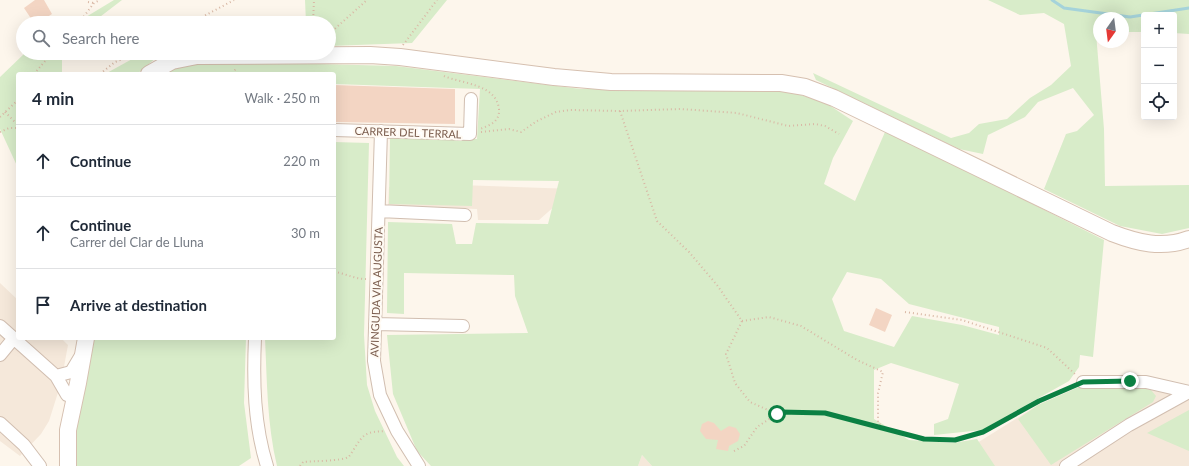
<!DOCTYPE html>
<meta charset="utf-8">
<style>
:root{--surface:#fff;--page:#f6f6f7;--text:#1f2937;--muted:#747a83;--line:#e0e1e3}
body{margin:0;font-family:Lato,sans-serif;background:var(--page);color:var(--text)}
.controls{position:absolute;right:12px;top:12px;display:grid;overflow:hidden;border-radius:4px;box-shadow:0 4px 16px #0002}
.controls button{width:36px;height:36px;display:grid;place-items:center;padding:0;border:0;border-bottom:1px solid var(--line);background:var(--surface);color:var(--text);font:20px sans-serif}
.compass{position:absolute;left:1093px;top:12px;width:36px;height:36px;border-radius:50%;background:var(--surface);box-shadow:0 4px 16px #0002;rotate:194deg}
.stop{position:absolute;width:12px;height:12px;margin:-9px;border:3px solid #0b8043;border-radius:50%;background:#fff}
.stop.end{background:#0b8043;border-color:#fff;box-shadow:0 1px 4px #0008}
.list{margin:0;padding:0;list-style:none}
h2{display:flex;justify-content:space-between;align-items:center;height:52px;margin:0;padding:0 16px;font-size:17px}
h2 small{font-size:13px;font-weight:400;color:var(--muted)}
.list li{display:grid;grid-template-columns:26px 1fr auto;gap:12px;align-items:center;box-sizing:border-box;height:72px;padding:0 16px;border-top:1px solid var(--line)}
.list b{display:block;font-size:15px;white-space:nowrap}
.list p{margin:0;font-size:13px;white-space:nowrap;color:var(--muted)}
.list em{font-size:13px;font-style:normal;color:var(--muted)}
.icon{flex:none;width:22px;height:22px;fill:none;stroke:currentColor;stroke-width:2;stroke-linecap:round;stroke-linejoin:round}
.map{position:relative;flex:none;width:1189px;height:466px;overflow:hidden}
.search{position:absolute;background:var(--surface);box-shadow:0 4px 16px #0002;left:16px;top:16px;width:320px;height:44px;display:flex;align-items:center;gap:10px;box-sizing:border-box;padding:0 14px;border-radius:22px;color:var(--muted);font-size:15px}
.panel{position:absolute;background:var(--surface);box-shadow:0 4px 16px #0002;left:16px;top:72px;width:320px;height:268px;border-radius:4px}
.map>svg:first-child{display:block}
.residential{fill:#f5e8da}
.green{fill:#d8ecc9;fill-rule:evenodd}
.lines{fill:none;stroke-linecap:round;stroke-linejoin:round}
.stream{stroke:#a5d3da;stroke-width:3}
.building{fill:#f3d5c3}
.street-casing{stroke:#d1beb0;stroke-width:14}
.secondary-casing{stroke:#d6c0b0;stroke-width:18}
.path{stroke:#d9b8a5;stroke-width:2;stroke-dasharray:1 3;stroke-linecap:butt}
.street{stroke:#fff;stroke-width:12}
.secondary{stroke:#fff;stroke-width:16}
.route{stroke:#0b8043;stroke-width:5}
.labels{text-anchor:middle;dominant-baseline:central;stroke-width:4;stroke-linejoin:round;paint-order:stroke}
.street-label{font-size:11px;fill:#7a5c4d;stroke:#fffaf3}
</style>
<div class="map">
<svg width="1189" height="466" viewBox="0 0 1189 466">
<rect width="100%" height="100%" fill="#fdf6ec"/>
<path class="residential" d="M432,184L574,189L539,220H478L477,209L388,206L389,187Z
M0,283L18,300V338H61L68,345L61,383L49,421L41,434L20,456L0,441Z
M1189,385V466H940L1038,405L1079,387L1133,386L1169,394Z
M642,455L652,466H638Z"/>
<path class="green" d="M114,0H122L92,23H76Z
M305,0H447L412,43L329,46V23H306Z
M988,0H1189V34L1174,33V15H1144V32H1123V18H1099V33H1096L1104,129L1105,186L1189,185V228L1162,234L1120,226L1044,189L1066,134L1077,131L1094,115L1073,88L1038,102L1025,117L988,135L983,154L959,149L816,80L813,73L951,138L969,133L979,124L1007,119L1030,98L1051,85L1071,66L1064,24L1044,13L1020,15Z
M25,53H65L62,58V74H18V168L0,129V77Z
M143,53H168L157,57L137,74H105Z
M282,63L396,66L581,89L726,88L785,90L826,103L853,121L833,158L824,184L855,201L885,132L959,167L1104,240L1093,357L1080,355L1079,367L1069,381L982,430L934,435V424L948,419L959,384L891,363L874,370V419L909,440L953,443L977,439L995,466H652L642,455L638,466H431L417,451L393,394L387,335L528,333L515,296L514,275L404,273V314L387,313L388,222L452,224L456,244H472L476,223L548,224L559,181L473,180L472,206L389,204L390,137L477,139L480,89L334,84V74H163L184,64ZM847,272L881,279L909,304L999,327V335L962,325L912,316L894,347L844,331L832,299Z
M334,142L369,143L364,335L367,385L375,411L397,457L404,466H277C267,424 267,381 265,338H334Z
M92,338H246L244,403L251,458L239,466H77L75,437Z
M1133,386L1151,390L1156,396L1153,402L1051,465L1018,419L1038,405L1079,387Z
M1189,410V451L1147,433Z"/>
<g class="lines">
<path class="stream" d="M1052,0L1064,8L1130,17L1189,8"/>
</g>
<path class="building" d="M35,0H44L52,14L38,23H34L24,8Z
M334,85L455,89V124L334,122Z
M876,308L892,315L885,332L869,325Z
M708,421L714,423L721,431L729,426L736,428L740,434L738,441L729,446L728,451L716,449L718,440L706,439L700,431L702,424Z"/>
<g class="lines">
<g class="street-casing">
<path id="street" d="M334,130L470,134L471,99
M381,131L374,361L380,395L397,431L419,466
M379,211L465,215
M375,324L463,326
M0,326L56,376L67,395
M255,338C253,381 254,425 267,466
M0,355L14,338
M56,376L71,372L80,357
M1083,382H1146L1189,392
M0,423L24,445L40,466
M1066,466L1129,425L1189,392"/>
</g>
<g class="secondary-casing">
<path id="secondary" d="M149,74L172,61L197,56L370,55L400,57L554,77L611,82L781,83L805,87L834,98L1112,233C1138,243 1162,249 1189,239
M68,466V430L78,383L86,338"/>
</g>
<path class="path" d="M88,2L94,3
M79,23L94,3L100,0
M191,23L234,0
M313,23L314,0
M329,34L367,0
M403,45L437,0
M34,74L52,53
M100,74L115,62L138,53
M233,74L236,68
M444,76C463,84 496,84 499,109C500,122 490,125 480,129
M620,111L657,221L689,252L717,285L742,321L726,354L735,383L750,402L777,414
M5,112L18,125
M0,117L18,100
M0,132L9,128H18
M481,132L509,129L521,132L537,121L556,112L570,110L620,111L681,109L737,113L788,126L815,124L825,126L839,134
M334,272C345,273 354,279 366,279
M905,312L962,320L1047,348L1076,375
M742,321L769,317L801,326L857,360L883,372L878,393V423C889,432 899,433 912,436C967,449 992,426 1038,402C1049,396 1062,391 1074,386
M734,451L744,446L757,427L780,412L825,413L886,430
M300,466L303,462C312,461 343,461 348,457C350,456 352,452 354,449C364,433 366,432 386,431"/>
<use href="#street" class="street"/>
<use href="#secondary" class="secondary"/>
</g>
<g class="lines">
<path class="route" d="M777,414L780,412L825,413L924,439L955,440L983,432L1039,401L1083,382L1130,381"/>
</g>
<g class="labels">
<g class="street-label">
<text transform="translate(408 132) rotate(2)">CARRER DEL TERRAL</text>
<text transform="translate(376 292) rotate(-88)">AVINGUDA VIA AUGUSTA</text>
</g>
</g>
</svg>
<div class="controls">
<button>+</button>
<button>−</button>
<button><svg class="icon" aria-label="locate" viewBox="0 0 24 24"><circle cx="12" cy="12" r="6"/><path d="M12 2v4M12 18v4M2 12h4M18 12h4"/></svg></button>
</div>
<svg class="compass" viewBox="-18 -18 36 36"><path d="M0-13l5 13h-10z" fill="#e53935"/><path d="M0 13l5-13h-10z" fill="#747a83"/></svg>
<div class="stop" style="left:777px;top:414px"></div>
<div class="stop end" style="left:1130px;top:381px"></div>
<div class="search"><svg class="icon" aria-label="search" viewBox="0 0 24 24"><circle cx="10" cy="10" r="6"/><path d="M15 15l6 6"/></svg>Search here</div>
<section class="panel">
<h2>4 min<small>Walk · 250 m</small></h2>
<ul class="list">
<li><svg class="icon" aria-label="ahead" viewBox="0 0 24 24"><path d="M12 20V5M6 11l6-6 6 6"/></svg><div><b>Continue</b></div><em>220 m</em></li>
<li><svg class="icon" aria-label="ahead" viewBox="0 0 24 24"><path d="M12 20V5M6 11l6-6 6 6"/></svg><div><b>Continue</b><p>Carrer del Clar de Lluna</p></div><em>30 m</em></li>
<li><svg class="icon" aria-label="arrive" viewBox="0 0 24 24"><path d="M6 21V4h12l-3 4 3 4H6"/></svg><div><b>Arrive at destination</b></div></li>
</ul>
</section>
</div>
